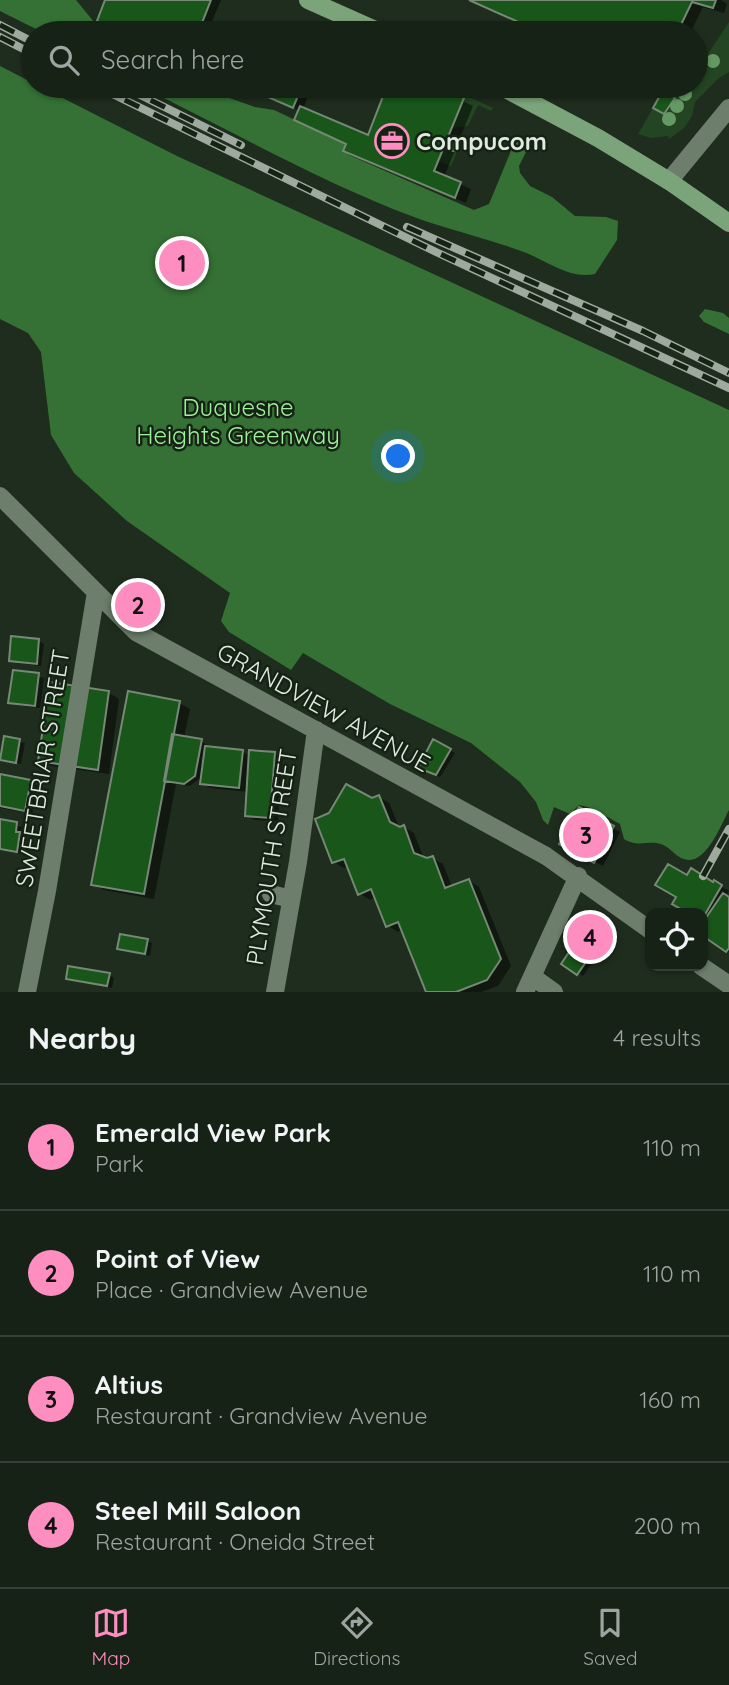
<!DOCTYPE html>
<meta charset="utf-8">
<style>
:root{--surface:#172216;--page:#242f23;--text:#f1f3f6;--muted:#9ea4a1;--line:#363f35;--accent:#fd8ebf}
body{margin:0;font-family:Quicksand,sans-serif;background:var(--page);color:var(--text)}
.controls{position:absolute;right:21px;bottom:21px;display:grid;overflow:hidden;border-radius:14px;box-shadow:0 2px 5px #0004}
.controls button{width:63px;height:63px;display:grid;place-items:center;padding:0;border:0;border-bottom:2px solid var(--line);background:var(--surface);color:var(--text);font:35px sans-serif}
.you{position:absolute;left:399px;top:457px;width:24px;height:24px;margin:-18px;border:5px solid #fff;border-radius:50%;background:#1a73e8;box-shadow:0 0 0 10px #1a73e833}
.badge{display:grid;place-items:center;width:46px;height:46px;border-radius:50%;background:var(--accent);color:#111;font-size:23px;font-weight:700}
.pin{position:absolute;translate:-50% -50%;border:4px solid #fff;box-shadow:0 2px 7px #0006}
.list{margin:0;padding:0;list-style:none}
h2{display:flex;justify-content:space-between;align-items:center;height:91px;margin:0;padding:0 28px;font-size:30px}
h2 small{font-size:23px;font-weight:400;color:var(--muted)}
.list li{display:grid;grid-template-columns:46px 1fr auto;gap:21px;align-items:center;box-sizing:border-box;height:126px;padding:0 28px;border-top:2px solid var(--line)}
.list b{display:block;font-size:26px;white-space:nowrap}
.list p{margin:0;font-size:23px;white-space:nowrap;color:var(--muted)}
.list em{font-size:23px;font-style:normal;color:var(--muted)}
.icon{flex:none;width:38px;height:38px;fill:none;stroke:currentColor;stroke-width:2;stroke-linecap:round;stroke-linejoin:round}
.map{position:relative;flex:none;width:729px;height:992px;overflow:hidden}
.search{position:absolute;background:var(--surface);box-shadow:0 2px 5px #0004;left:21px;right:21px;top:21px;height:77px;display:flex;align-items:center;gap:18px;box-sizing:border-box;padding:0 24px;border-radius:38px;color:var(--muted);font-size:26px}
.sheet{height:595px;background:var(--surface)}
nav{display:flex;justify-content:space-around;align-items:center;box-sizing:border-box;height:98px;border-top:2px solid var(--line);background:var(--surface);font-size:19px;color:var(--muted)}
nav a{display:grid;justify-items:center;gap:4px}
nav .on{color:var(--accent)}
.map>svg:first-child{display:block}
.green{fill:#234522}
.forest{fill:#357135}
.shadow{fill:#0007}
.building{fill:#19561a;stroke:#778876;stroke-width:2}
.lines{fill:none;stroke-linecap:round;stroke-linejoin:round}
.minor{stroke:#6d7e6c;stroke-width:18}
.major{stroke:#7ca47a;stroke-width:18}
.rail-casing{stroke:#9faa9e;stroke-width:8}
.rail{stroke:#152314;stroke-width:5;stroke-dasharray:16;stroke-linecap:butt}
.tree{fill:#659963}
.labels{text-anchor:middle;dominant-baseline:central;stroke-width:5;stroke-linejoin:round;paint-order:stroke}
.poi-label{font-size:24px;font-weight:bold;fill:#e0eae0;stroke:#152314;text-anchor:start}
.park-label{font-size:24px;fill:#9ef19b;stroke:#152314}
.street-label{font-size:24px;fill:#e0eae0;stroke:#152314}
</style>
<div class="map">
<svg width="729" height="992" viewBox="0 0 729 992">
<rect width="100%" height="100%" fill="#1f2d1e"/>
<path class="green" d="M729,22V72L719,78L695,102L692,116L684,128L669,139L668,136L651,138L638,134L653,108L664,113L686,86H696V72Z
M437,86H445L493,108L491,111L478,105L468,126L452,128L464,98Z
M448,137L461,143L451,166L438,161Z"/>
<path class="forest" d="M0,0H76L103,33H44L0,11Z
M0,66L33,83V86H39L177,156L729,410V810C721,825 705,867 684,859C676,857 670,847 661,844C647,840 639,848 624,839L620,824L591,808L579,805L570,814L554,807L548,825L543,820L536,802L520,782L471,743L390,704L303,653L291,670L229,632L221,621L230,593L127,521L74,473L51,435L41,352L28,333L0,319Z
M140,86H195L255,107L274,110L346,144L343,150L349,155L474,210L489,204L513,146L522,137L529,138L530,144L519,166L520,173L530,186L552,197L575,216L606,217L618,221L617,240L595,274C569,280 545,259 521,251C486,238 449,230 414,217C320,182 230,130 140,86Z
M705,309L723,313L729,318V334L704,322L699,316Z"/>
<path class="shadow" d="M107,0H221L207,33H126L107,25Z
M472,0H721L727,4L724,13L703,7L690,33H545Z
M266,86H312L303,109L369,137L389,86H432L473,106L444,177L471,189L466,203L356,156L347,145L300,111L263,93Z
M663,93L676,100L666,113L656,107Z
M13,638L39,641L44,644L41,666L16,663L11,660Z
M14,672L44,678L40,708L15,705L10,702Z
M51,684L109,693L119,699L109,774L51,766L40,760Z
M179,703L190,709L184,738L201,741L206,744L205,748L243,752L250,756L274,753L282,758L278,821L254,820L246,815L248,792L210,788L202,783L203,776L190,786L176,784L154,899L104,890L93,884Z
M5,738L25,743L21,764L1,759Z
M434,741L455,753L440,777L425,770Z
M0,776L30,782L38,786L32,814L0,808Z
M379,797L389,803L400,829L404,827L414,833L424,859L432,858L443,864L452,887L468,880L479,887L511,966L498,986L481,992H428L403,929L398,932L387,925L376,897L370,900L359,893L349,866L344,868L334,862L372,800Z
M580,810L620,832L603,866L561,844Z
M0,821L22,827L20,834L25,837L22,854L0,850Z
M688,877L715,883L729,891L725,896L729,898V952L703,934V926L706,921L703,920V913H691L674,903Z
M599,922L613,932L583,976L563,964Z
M147,940L152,943L150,956L119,948Z
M109,975L114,978L112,988L68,978Z"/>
<path class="building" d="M105,0H211L198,33H125L97,21Z
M469,0H716L713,8L692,2L677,33H543Z
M264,86H302L293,108L261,94Z
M387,86H437L464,98L434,171L461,182L455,198L343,151L346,144L294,120L300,106L368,135Z
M663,90L675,98L664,114L653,108Z
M11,636L39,639L37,664L9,661Z
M13,670L39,673L35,706L8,703Z
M50,682L109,691L98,770L38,761Z
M128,691L180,701L144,894L91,885Z
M172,734L202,739L195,776L184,784L164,781Z
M4,736L20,739L16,763L0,760Z
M433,739L451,749L436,775L418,768Z
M205,746L243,750L239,788L200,784Z
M249,750L275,752L270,818L245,816Z
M0,774L31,780L25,811L0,806Z
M346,784L372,798L379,795L390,822L400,827L404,825L414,853L427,858L433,856L445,888L469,879L501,959L487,980L456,992H426L398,922L386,927L371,889L358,895L344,859L332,863L315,819L329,813Z
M579,807L614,826L594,863L559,844Z
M0,819L17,822L16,832H20L17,852L0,849Z
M668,864L687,875L691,868L713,882L714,880L722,885L703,918V913H688L672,904L676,897L655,885Z
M723,893L729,897V948L726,952L703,936V922Z
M593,917L609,928L577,975L561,964Z
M120,934L148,939L145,954L117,949Z
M68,966L110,973L107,986L66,979Z"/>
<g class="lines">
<path class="minor" d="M669,181L729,108
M0,496L136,632L546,856L650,930
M271,894L291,899
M701,966L729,985
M533,977L554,992
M27,992L47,891L96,592
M275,992L298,862L316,730
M525,992L578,876"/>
<path class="major" d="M308,0L382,33
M500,86L598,138L669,181L729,223"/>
<g class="rail-casing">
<path id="rail" d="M0,25L33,42
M0,37L33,54
M96,86L436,252L729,388
M122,86L241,145
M407,227L643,331L729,373
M703,876L729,829"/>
</g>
<use href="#rail" class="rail"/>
</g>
<g class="tree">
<circle cx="713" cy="61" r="7"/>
<circle cx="685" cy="94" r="7"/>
<circle cx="677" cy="106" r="7"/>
<circle cx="669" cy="119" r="7"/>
<circle cx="454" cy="145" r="7"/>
</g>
<defs>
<g id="office-ring" transform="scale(1.75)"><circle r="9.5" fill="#152314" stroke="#fd8ebf" stroke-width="1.5"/><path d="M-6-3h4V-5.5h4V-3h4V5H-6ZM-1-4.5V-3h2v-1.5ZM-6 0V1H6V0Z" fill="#fd8ebf"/></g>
</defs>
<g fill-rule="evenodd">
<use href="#office-ring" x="392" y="141"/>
</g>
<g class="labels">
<g class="poi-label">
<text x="416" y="141">Compucom</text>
</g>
<g class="park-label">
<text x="238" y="407">Duquesne<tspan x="238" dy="28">Heights Greenway</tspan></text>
</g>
<g class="street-label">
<text transform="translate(324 707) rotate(29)">GRANDVIEW AVENUE</text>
<text transform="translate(42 768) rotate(-81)">SWEETBRIAR STREET</text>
<text transform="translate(271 857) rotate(-81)">PLYMOUTH STREET</text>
</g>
</g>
</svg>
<div class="controls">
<button><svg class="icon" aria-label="locate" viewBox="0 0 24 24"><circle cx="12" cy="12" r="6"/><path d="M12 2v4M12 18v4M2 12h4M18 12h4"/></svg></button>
</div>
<div class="you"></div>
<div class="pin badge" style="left:182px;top:263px">1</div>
<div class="pin badge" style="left:138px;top:605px">2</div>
<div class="pin badge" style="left:586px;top:835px">3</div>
<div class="pin badge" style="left:590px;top:937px">4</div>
<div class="search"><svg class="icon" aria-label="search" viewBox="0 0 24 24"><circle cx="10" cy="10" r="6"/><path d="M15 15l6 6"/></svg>Search here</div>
</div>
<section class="sheet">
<h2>Nearby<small>4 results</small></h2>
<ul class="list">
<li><span class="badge">1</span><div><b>Emerald View Park</b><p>Park</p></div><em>110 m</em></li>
<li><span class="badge">2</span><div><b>Point of View</b><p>Place · Grandview Avenue</p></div><em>110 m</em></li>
<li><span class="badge">3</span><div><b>Altius</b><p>Restaurant · Grandview Avenue</p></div><em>160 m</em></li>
<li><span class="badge">4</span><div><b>Steel Mill Saloon</b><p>Restaurant · Oneida Street</p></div><em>200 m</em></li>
</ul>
</section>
<nav>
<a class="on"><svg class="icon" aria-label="map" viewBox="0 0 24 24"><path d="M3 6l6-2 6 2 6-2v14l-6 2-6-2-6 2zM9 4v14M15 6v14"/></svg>Map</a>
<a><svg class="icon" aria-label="directions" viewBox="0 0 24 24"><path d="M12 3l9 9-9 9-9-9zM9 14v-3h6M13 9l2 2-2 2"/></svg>Directions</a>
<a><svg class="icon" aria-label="saved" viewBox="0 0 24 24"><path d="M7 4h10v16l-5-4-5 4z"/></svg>Saved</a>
</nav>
